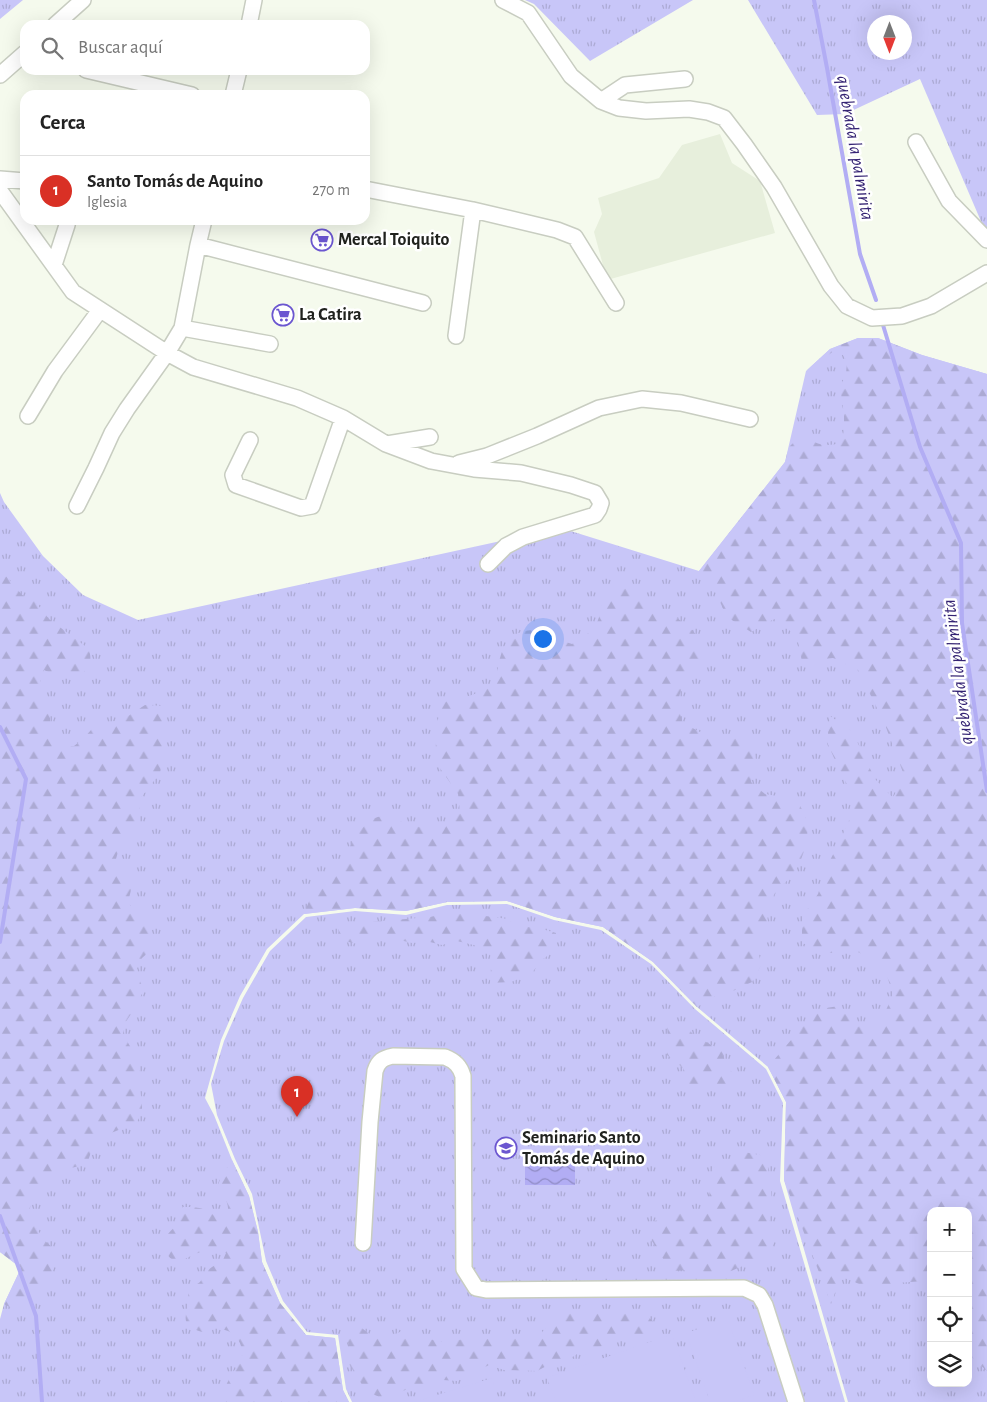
<!DOCTYPE html>
<html lang="es">
<meta charset="utf-8">
<style>
:root{--surface:#fff;--page:#f2f2f2;--text:#222;--muted:#767676;--line:#e0e0e0;--accent:#d93025}
body{margin:0;font-family:"Alegreya Sans",sans-serif;background:var(--page);color:var(--text)}
.controls{position:absolute;right:15px;bottom:15px;display:grid;overflow:hidden;border-radius:10px;box-shadow:0 5px 20px #0002}
.controls button{width:45px;height:45px;display:grid;place-items:center;padding:0;border:0;border-bottom:1px solid var(--line);background:var(--surface);color:var(--text);font:25px sans-serif}
.compass{position:absolute;left:867px;top:15px;width:45px;height:45px;border-radius:50%;background:var(--surface);box-shadow:0 5px 20px #0002;rotate:180deg}
.you{position:absolute;left:542px;top:638px;width:18px;height:18px;margin:-12px;border:4px solid #fff;border-radius:50%;background:#1a73e8;box-shadow:0 0 0 8px #1a73e833}
.badge{display:grid;place-items:center;width:32px;height:32px;border-radius:50%;background:var(--accent);color:#fff;font-size:16px;font-weight:700}
.pin{position:absolute;translate:-50% -41px;filter:drop-shadow(0 1px 2px #0008)}
.pin::after{content:'';position:absolute;top:26px;width:18px;height:15px;background:inherit;clip-path:polygon(0 0,100% 0,50% 100%)}
.list{margin:0;padding:0;list-style:none}
h2{display:flex;justify-content:space-between;align-items:center;height:65px;margin:0;padding:0 20px;font-size:21px}
h2 small{font-size:16px;font-weight:400;color:var(--muted)}
.list li{display:grid;grid-template-columns:32px 1fr auto;gap:15px;align-items:center;box-sizing:border-box;height:70px;padding:0 20px;border-top:1px solid var(--line)}
.list b{display:block;font-size:19px;white-space:nowrap}
.list p{margin:0;font-size:16px;white-space:nowrap;color:var(--muted)}
.list em{font-size:16px;font-style:normal;color:var(--muted)}
.icon{flex:none;width:28px;height:28px;fill:none;stroke:currentColor;stroke-width:2;stroke-linecap:round;stroke-linejoin:round}
.map{position:relative;flex:none;width:987px;height:1402px;overflow:hidden}
.search{position:absolute;background:var(--surface);box-shadow:0 5px 20px #0002;left:20px;top:20px;width:350px;height:55px;display:flex;align-items:center;gap:12px;box-sizing:border-box;padding:0 18px;border-radius:15px;color:var(--muted);font-size:19px}
.panel{position:absolute;background:var(--surface);box-shadow:0 5px 20px #0002;left:20px;top:90px;width:350px;height:135px;border-radius:15px}
.map>svg:first-child{display:block}
.built{fill:#e7efdc}
.grass{fill:url(#grass-tufts);fill-rule:evenodd}
.forest{fill:url(#forest-firs)}
.pitch{fill:#c8c6f8}
.water{fill:url(#water-waves)}
.lines{fill:none;stroke-linecap:round;stroke-linejoin:round}
.stream{stroke:#b2adf4;stroke-width:4}
.street-casing{stroke:#c8cdc1;stroke-width:18}
.street{stroke:#fff;stroke-width:15}
.labels{text-anchor:middle;dominant-baseline:central;stroke-width:5;stroke-linejoin:round;paint-order:stroke}
.poi-label{font-size:18px;font-weight:bold;fill:#20221e;stroke:#fff;text-anchor:start}
.water-label{font-size:19px;font-style:italic;fill:#342373;stroke:#fff}
</style>
<div class="map">
<svg width="987" height="1402" viewBox="0 0 987 1402">
<defs>
<pattern id="grass-tufts" width="24" height="20" patternUnits="userSpaceOnUse" patternTransform="scale(1.25)"><rect width="24" height="20" fill="#c8c6f8"/><path d="M3 7l-1-3M5 7V3M7 7l1-3M15 17l-1-3M17 17v-4M19 17l1-3" fill="none" stroke="#acaad4"/></pattern>
<pattern id="forest-firs" width="22" height="20" patternUnits="userSpaceOnUse" patternTransform="scale(1.25)"><rect width="22" height="20" fill="#c8c6f8"/><path d="M5 1l3.5 6h-7zM16 11l3.5 6h-7z" fill="#acaad4"/></pattern>
<pattern id="water-waves" width="16" height="10" patternUnits="userSpaceOnUse" patternTransform="scale(1.25)"><rect width="16" height="10" fill="#b2adf4"/><path d="M0 5q4-4 8 0t8 0" fill="none" stroke="#908cc5"/></pattern>
</defs>
<rect width="100%" height="100%" fill="#f5faed"/>
<path class="built" d="M720,134L732,163L760,181L775,233L607,280L594,232L602,214L598,198L659,178L682,145Z"/>
<path class="grass" d="M0,0H23L0,19Z
M525,0H693L590,61L534,4Z
M748,0H987V232L986,233L920,79L845,114L817,115ZM874,22H904V52H874Z
M858,338H878L922,355L987,374V1402H848L784,1180L786,1102L768,1067L697,1007L653,962L603,927L555,917L507,901L447,902L406,911L355,908L304,914L267,949L240,996L221,1040L205,1098L214,1115L232,1160L249,1196L258,1232L262,1262L280,1303L306,1335L335,1338L343,1390L349,1402H0V1319L4,1304L21,1268L0,1252V493L4,502L43,556L83,595L138,620L561,528L699,571L785,462L806,371L830,349ZM931,1211H968V1383H931Z
M507,904L554,920L601,930L651,964L695,1009L766,1069L783,1103L780,1181L845,1402H352L346,1389L338,1335L307,1332L283,1301L266,1261L252,1194L235,1159L217,1115L211,1084L224,1041L243,998L270,951L306,917L355,911L406,915L447,905Z"/>
<path class="forest" d="M858,338H878L922,355L987,374V1371L968,1354V1211H931V1286L924,1281L896,1283L868,1288L841,1276L831,1304L784,1180L786,1102L768,1067L797,1033L813,1010L839,1006L856,1027L881,1021L893,995L884,966L856,951L829,953L802,943V917L818,894L826,868L839,843L850,818L851,792L838,767L827,742L830,716L852,731L875,779L893,798L904,775L884,722L858,670L833,658L802,662L797,636L774,619L751,632L727,617L715,591L699,571L785,462L789,447L802,434C816,445 824,447 841,443L844,430V415L840,387L846,374L847,361L838,348L806,371L830,349Z
M0,563L6,576L22,595L33,599L49,619L89,649C90,653 91,658 90,661C85,683 58,677 44,670L40,682V693L46,703L50,714V725L53,736L61,746H74L83,739L91,730L101,723L112,722L125,718L145,705L166,706L162,729L166,740V752L162,762L160,773L139,800L140,822L134,831L125,838L119,848L116,859L123,869L131,878V890L128,902L135,912L146,916L151,927L150,951L142,958L137,968L139,979L144,990L131,1014L125,1023L123,1034L135,1055L140,1066L138,1079L142,1102V1113L136,1123L106,1135L97,1143L91,1152L87,1164L67,1169L57,1176L38,1186L33,1196L30,1208L31,1220L45,1241L53,1248C55,1261 56,1273 45,1281C42,1283 39,1284 36,1287C29,1296 23,1303 13,1309L4,1304L21,1268L0,1252Z
M621,585L640,589L652,604L669,612L685,624L699,637L705,655C693,669 680,684 678,703C678,709 681,717 683,723L700,732L737,737L754,745L756,763L751,782L765,794L783,797L799,803L808,823L807,843L800,862L791,877L776,891L767,909L768,929L757,944L761,965L752,982L733,991L715,996L697,1007L653,962L603,927L555,917L507,901L447,902L406,911L355,908L304,914L318,878L335,867L347,852L356,836L369,820L387,814L404,823L424,828L443,826L460,812L458,794L435,761L437,723L443,702C465,698 476,695 496,683C499,657 502,630 535,630C541,630 548,635 553,637C559,640 566,642 572,644C596,630 599,625 603,598Z
M448,913L478,915L508,919L517,927H535L556,933V949L542,960L531,974L511,982L490,983L491,968L490,950L482,947L457,941L442,945L426,941L412,943L392,938H377L357,944L341,940L338,929L352,922H369L430,917Z
M667,1021L682,1023L694,1035L725,1053L721,1065L737,1075L728,1092L710,1087H688L683,1068L667,1055L668,1041Z
M744,1152L766,1156L771,1187L772,1207L768,1227L773,1240L770,1261L747,1264L722,1275L693,1270L671,1271L645,1230L661,1216L686,1211L708,1209L712,1168L727,1162Z
M232,1160L249,1196L258,1232L262,1262L280,1303L306,1335L335,1338L343,1390L349,1402H219C220,1397 229,1379 232,1374C235,1369 239,1365 241,1361C245,1349 239,1336 228,1331C216,1327 214,1326 202,1332C175,1325 190,1313 188,1294L193,1287L200,1282L209,1269L223,1260L226,1253C214,1247 201,1251 189,1257C186,1258 182,1261 178,1261C167,1261 161,1246 166,1237C168,1233 176,1226 179,1222L178,1214L183,1207C202,1207 206,1208 221,1221C235,1209 225,1199 218,1186L220,1179Z
M574,1309L604,1310L624,1309L645,1314L657,1325L648,1335H626L611,1345L585,1349L566,1361H556L537,1371L504,1370L489,1365L457,1381L443,1380L421,1391L407,1389L386,1400L366,1391L349,1364V1345L343,1330L357,1324C375,1339 380,1342 402,1331L422,1338L446,1342L471,1338L495,1339L518,1338L540,1335L548,1325L555,1312Z"/>
<path class="pitch" d="M728,1319L754,1395L734,1402H710L686,1333Z
M672,1334L696,1402H556L547,1378Z
M492,1378L499,1402H414Z"/>
<path class="water" d="M575,1160V1185H525V1161Z"/>
<g class="lines">
<path class="stream" d="M814,0L827,68L860,254L876,300
M883,325L920,447L961,543L962,623L987,791
M0,727L26,779L0,942
M0,1216L36,1316L42,1402"/>
<g class="street-casing">
<path id="street" d="M503,0L528,13L571,76L601,101L619,108L646,111L689,109L708,112L724,118L744,144L774,187L831,286L847,306L872,318L902,316L931,306L987,273
M55,25L83,0
M249,25L254,0
M86,70L192,95
M0,75L25,53
M233,95L239,70
M601,101L625,85L685,79
M916,142L949,201L987,240
M0,179L25,181
M365,189L473,210L557,230L575,237L616,303
M0,191L73,292L167,353L193,367L297,398L343,418L386,444L431,461L474,469L521,473L571,485L595,493L601,503L599,509L595,515L523,537L506,546L488,564
M198,245L423,303
M54,265L67,225L68,220
M182,328L270,344
M456,336L473,210
M28,416L55,371L100,310
M250,440L233,475L236,485L301,508L312,506L343,418
M387,444L430,437
M459,463L487,456L537,436L599,408L642,399L681,403L750,419
M77,506L96,468L112,433L127,409L167,353L182,328L198,245L204,220
M363,1243L370,1122L375,1071C378,1061 383,1058 393,1056L445,1057C455,1061 460,1066 463,1076L464,1269L476,1288L486,1290L744,1288L759,1295L765,1305L796,1402"/>
</g>
<use href="#street" class="street"/>
</g>
<defs>
<g id="supermarket-ring" transform="scale(1.125)"><circle r="9.5" fill="#fff" stroke="#6b56d0" stroke-width="1.5"/><path d="M-6-5.5h2.5l.6 2H6L4.5 2H-2.5L-4.4-4H-6ZM-1.5 3.2a1.3 1.3 0 1 0 .1 0ZM3 3.2a1.3 1.3 0 1 0 .1 0Z" fill="#6b56d0"/></g>
<g id="university-ring" transform="scale(1.125)"><circle r="9.5" fill="#fff" stroke="#6b56d0" stroke-width="1.5"/><path d="M0-5L7-2L0 1L-7-2ZM-4 1L0 2.5L4 1V4Q0 6-4 4Z" fill="#6b56d0"/></g>
</defs>
<g fill-rule="evenodd">
<use href="#supermarket-ring" x="322" y="240"/>
<use href="#supermarket-ring" x="283" y="315"/>
<use href="#university-ring" x="506" y="1148"/>
</g>
<g class="labels">
<g class="poi-label">
<text x="338" y="240">Mercal Toiquito</text>
<text x="299" y="315">La Catira</text>
<text x="522" y="1138">Seminario Santo<tspan x="522" dy="21">Tomás de Aquino</tspan></text>
</g>
<g class="water-label">
<text transform="translate(855 148) rotate(80)">quebrada la palmirita</text>
<text transform="translate(958 672) rotate(-97)">quebrada la palmirita</text>
</g>
</g>
</svg>
<div class="controls">
<button>+</button>
<button>−</button>
<button><svg class="icon" aria-label="locate" viewBox="0 0 24 24"><circle cx="12" cy="12" r="6"/><path d="M12 2v4M12 18v4M2 12h4M18 12h4"/></svg></button>
<button><svg class="icon" aria-label="layers" viewBox="0 0 24 24"><path d="M12 4l9 5-9 5-9-5zM3 14l9 5 9-5"/></svg></button>
</div>
<svg class="compass" viewBox="-18 -18 36 36"><path d="M0-13l5 13h-10z" fill="#e53935"/><path d="M0 13l5-13h-10z" fill="#767676"/></svg>
<div class="you"></div>
<div class="pin badge" style="left:297px;top:1117px">1</div>
<div class="search"><svg class="icon" aria-label="search" viewBox="0 0 24 24"><circle cx="10" cy="10" r="6"/><path d="M15 15l6 6"/></svg>Buscar aquí</div>
<section class="panel">
<h2>Cerca<small></small></h2>
<ul class="list">
<li><span class="badge">1</span><div><b>Santo Tomás de Aquino</b><p>Iglesia</p></div><em>270 m</em></li>
</ul>
</section>
</div>
